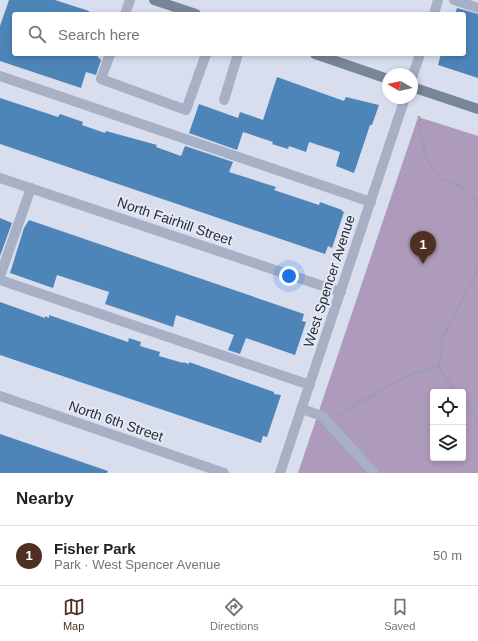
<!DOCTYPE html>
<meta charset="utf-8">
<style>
:root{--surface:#fff;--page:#f6f6f6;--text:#202124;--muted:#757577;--line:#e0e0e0;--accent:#4f2f21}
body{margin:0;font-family:Helvetica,sans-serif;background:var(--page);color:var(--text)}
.controls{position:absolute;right:12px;bottom:12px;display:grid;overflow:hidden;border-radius:4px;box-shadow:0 2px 6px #0003}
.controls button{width:36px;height:36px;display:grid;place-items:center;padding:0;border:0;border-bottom:1px solid var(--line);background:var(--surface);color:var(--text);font:20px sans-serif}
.compass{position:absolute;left:382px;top:68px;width:36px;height:36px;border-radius:50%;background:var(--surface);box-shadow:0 2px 6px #0003;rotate:279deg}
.you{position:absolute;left:289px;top:276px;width:14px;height:14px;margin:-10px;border:3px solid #fff;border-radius:50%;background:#1a73e8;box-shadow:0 0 0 6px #1a73e833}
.badge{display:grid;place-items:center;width:26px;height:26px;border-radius:50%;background:var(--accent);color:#fff;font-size:13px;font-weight:700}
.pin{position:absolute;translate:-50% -33px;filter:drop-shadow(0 1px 2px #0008)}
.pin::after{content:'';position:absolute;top:21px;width:14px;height:12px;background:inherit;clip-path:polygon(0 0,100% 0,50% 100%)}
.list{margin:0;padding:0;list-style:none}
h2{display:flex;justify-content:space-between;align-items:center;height:52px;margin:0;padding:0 16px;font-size:17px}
h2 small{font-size:13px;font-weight:400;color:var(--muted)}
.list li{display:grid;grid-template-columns:26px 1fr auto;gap:12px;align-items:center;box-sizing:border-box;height:60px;padding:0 16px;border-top:1px solid var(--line)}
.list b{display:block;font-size:15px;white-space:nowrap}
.list p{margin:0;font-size:13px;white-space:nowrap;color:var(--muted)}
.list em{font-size:13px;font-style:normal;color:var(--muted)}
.icon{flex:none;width:22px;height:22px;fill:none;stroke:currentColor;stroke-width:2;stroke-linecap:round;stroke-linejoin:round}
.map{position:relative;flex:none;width:478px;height:473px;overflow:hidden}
.search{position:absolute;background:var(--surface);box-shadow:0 2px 6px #0003;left:12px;right:12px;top:12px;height:44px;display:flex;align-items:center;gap:10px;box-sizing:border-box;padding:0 14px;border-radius:4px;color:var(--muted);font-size:15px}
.sheet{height:112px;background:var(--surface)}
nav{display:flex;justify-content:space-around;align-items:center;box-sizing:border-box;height:56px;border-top:1px solid var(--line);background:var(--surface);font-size:11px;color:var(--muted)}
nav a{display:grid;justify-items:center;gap:2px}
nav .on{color:var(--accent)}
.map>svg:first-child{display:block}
.green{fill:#ae9bbb;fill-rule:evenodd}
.building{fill:#4d85b9}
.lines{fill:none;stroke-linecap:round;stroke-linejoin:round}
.path{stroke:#919cb0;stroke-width:2.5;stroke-dasharray:2 2;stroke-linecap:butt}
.lane{stroke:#a7b0c5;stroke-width:10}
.street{stroke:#a7b0c5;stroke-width:10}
.secondary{stroke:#798598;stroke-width:10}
.labels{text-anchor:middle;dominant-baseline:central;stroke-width:4;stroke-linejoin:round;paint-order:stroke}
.street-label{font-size:14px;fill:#272c32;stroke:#e5e9f7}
</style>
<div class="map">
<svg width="478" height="473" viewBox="0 0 478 473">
<rect width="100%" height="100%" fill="#d9deee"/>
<path class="green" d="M418,117L478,136V473H298ZM433,392H463V458H433Z"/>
<path class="building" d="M9,0H55L89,11V14H14V54H95L101,60L96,75L86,72L81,88L0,61V26Z
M457,8L478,14V78L438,65L441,54H464V14H455Z
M277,77L344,101L346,97L379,105L372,125H370L354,173L336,166L340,152L309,142L306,152L289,146L288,149L272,144L273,142L243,132L237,150L189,133L199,104L238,118L240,112L263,120Z
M0,98L58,117L60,114L83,122L82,125L105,133L106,131L157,145L156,147L181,156L185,146L233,162L229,172L276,187L274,190L319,205L320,202L342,210V211L344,212L332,248L328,246L325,254L0,144Z
M0,218L12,223L0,256Z
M29,220L304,314L302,321L306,322L295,355L246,338L240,354L228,350L234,335L176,315L173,327L138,315L105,304L109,292L57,275L53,288L10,273L24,228Z
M0,302L45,318V316L49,318V315L128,342L129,338L141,342L140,346L160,352L159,356L183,363V362L189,364V362L274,392V394L281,395L267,437L263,436L261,443L0,355Z
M0,434L108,471L107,473H0Z"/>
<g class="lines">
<path class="path" d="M419,116L421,137L428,161L439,177L459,185L478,202
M439,367L456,392
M463,401L478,418
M337,415L410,374L439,367L443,336L478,269"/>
<path class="lane" d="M454,0L478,8
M125,14L130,0
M110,54L101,79L186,110L206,54
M0,76L371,202
M224,100L238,54
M0,276L31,188
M0,280L310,385
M302,409L322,416L374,473"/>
<path class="street" d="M434,14L438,0
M412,78L420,54
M0,178L341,292
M0,396L224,473
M280,473L405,98"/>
<path class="secondary" d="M154,0L196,14
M315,54L388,79
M412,87L478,109"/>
</g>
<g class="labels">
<g class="street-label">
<text transform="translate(175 221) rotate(19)">North Fairhill Street</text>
<text transform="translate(329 281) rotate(-72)">West Spencer Avenue</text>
<text transform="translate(116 421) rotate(19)">North 6th Street</text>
</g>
</g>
</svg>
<div class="controls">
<button><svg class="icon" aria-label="locate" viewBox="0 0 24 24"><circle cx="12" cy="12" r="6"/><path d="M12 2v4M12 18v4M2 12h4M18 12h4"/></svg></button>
<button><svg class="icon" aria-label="layers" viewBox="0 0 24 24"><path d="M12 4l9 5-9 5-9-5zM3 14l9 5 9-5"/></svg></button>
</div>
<svg class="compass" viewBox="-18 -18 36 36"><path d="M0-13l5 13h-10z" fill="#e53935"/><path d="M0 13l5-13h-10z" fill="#757577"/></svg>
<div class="you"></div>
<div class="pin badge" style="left:423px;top:264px">1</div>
<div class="search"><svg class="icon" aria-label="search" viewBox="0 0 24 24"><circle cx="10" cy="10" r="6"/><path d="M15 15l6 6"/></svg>Search here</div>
</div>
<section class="sheet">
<h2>Nearby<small></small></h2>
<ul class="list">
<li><span class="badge">1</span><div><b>Fisher Park</b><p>Park · West Spencer Avenue</p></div><em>50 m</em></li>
</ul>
</section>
<nav>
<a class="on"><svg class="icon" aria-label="map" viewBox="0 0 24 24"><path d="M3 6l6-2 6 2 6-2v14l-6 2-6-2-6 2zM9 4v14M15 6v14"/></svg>Map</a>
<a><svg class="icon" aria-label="directions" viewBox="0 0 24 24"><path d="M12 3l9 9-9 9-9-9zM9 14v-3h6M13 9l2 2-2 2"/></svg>Directions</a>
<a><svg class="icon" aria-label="saved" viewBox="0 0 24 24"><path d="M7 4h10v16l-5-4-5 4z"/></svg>Saved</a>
</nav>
